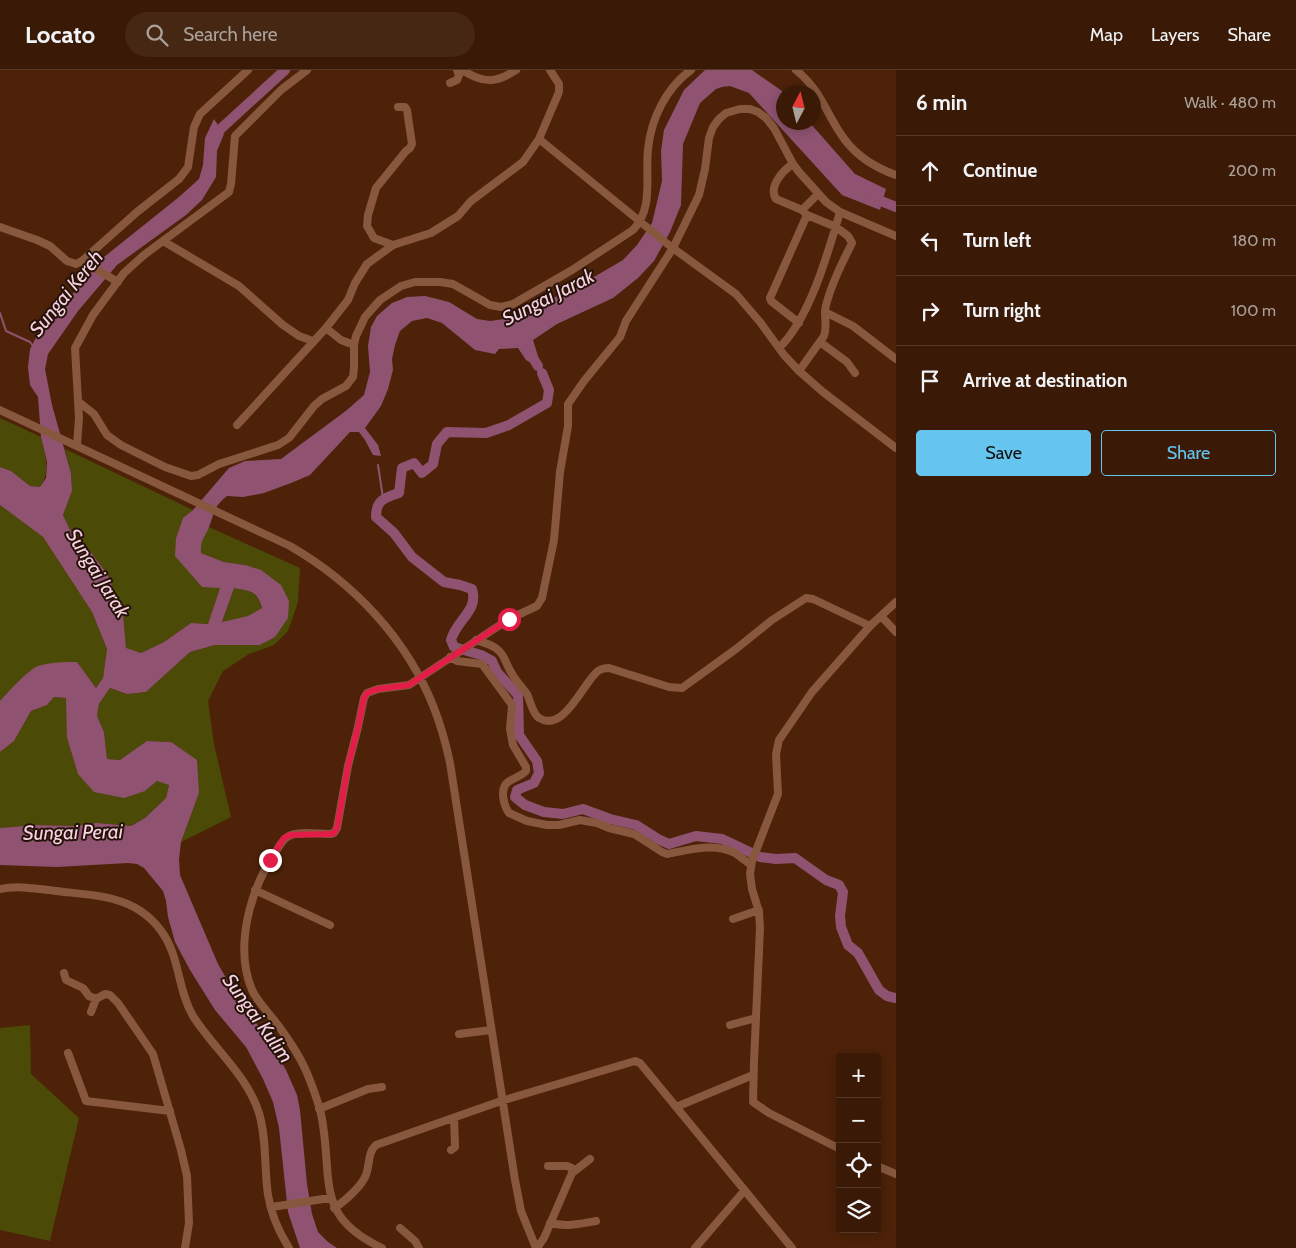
<!DOCTYPE html>
<meta charset="utf-8">
<style>
:root{--surface:#3a1a06;--page:#452714;--text:#f1f3f6;--muted:#aba19b;--line:#543828;--accent:#65c5ee}
body{margin:0;font-family:Cabin,sans-serif;background:var(--page);color:var(--text)}
.controls{position:absolute;right:15px;bottom:15px;display:grid;overflow:hidden;border-radius:5px;box-shadow:0 2px 12px #0003}
.controls button{width:45px;height:45px;display:grid;place-items:center;padding:0;border:0;border-bottom:1px solid var(--line);background:var(--surface);color:var(--text);font:25px sans-serif}
.compass{position:absolute;left:776px;top:15px;width:45px;height:45px;border-radius:50%;background:var(--surface);box-shadow:0 2px 12px #0003;rotate:7deg}
.stop{position:absolute;width:15px;height:15px;margin:-11px;border:4px solid #e11d48;border-radius:50%;background:#fff}
.stop.end{background:#e11d48;border-color:#fff;box-shadow:0 1px 5px #0008}
.list{margin:0;padding:0;list-style:none}
h2{display:flex;justify-content:space-between;align-items:center;height:65px;margin:0;padding:0 20px;font-size:21px}
h2 small{font-size:16px;font-weight:400;color:var(--muted)}
.list li{display:grid;grid-template-columns:32px 1fr auto;gap:15px;align-items:center;box-sizing:border-box;height:70px;padding:0 20px;border-top:1px solid var(--line)}
.list b{display:block;font-size:19px;white-space:nowrap}
.list em{font-size:16px;font-style:normal;color:var(--muted)}
.actions{display:flex;gap:10px;padding:15px 20px}
.actions a{flex:1;padding:11px 0;border:1px solid var(--accent);border-radius:5px;text-align:center;font-size:18px;color:var(--accent)}
.actions .main{background:var(--accent);color:#111}
.icon{flex:none;width:28px;height:28px;fill:none;stroke:currentColor;stroke-width:2;stroke-linecap:round;stroke-linejoin:round}
.map{position:relative;flex:none;width:896px;height:1178px;overflow:hidden}
header{display:flex;align-items:center;gap:30px;box-sizing:border-box;height:70px;padding:0 25px;background:var(--surface);border-bottom:1px solid var(--line)}
header strong{font-size:24px}
nav{display:flex;gap:28px;margin-inline-start:auto;font-size:18px}
.search{width:350px;height:45px;background:var(--page);display:flex;align-items:center;gap:12px;box-sizing:border-box;padding:0 18px;border-radius:28px;color:var(--muted);font-size:19px}
main{display:flex}
aside{flex:1;background:var(--surface)}
.map>svg:first-child{display:block}
.green{fill:#4b4a06}
.water{fill:#8f5371;fill-rule:evenodd}
.lines{fill:none;stroke-linecap:round;stroke-linejoin:round}
.stream{stroke:#8f5371;stroke-width:2}
.river{stroke:#8f5371;stroke-width:10}
.minor{stroke:#87573e;stroke-width:8}
.route{stroke:#e11d48;stroke-width:6}
.labels{text-anchor:middle;dominant-baseline:central;stroke-width:4;stroke-linejoin:round;paint-order:stroke}
.water-label{font-size:20px;font-style:italic;fill:#f8d2e3;stroke:#251208}
</style>
<header>
<strong>Locato</strong>
<div class="search"><svg class="icon" aria-label="search" viewBox="0 0 24 24"><circle cx="10" cy="10" r="6"/><path d="M15 15l6 6"/></svg>Search here</div>
<nav><a>Map</a><a>Layers</a><a>Share</a></nav>
</header>
<main>
<div class="map">
<svg width="896" height="1178" viewBox="0 0 896 1178">
<rect width="100%" height="100%" fill="#4d2208"/>
<path class="green" d="M0,348L41,367C45,385 51,401 40,417L30,416L11,401L0,397Z
M65,379L193,440L183,448L176,468L220,518L208,554L191,553L164,572L141,583L126,579L123,544L108,505L87,477L70,460L63,445L72,421L71,403Z
M0,435L43,467L92,542L107,579L103,608L96,618L77,592L10,620L0,631Z
M209,457L300,498L298,532L288,561L274,575L249,584L223,601L208,631L214,674L231,747L181,772L199,723L171,672L148,671L120,690L107,689L104,662L97,646L99,634L110,618L127,624L146,622L190,582L215,575H260L275,567L245,495L224,492L201,483L200,472Z
M234,517C251,521 256,521 262,538L248,546L222,553Z
M54,627L67,628V668L78,704L145,721L157,711L169,715L166,728L145,748L131,756L97,753L75,756L35,755L0,758V682L14,671L31,641L47,635Z
M30,955L31,1004L79,1048L50,1171L0,1160V958Z"/>
<path class="water" d="M705,0H752L782,21L784,52L810,53L855,104L886,119L880,140L842,125L749,23L730,16L722,17L716,19L700,33L683,74L681,135L670,162L654,191L638,208L613,228L557,254L533,270L538,286L531,293L526,290L518,278L499,279L495,284L475,280L442,253L427,248L412,251L400,261L395,275L392,289L393,300L388,319L381,336L365,358L378,375L381,386L373,385L365,370L359,362H350L310,405L291,413L264,423L243,427L227,426C213,437 215,442 209,457C205,468 200,469 201,483L224,492L245,495L261,500L281,515L289,531L288,548L275,567L260,575H215L190,582L146,622L127,624L110,618L99,634L97,646L104,662L107,689L120,690L147,671L171,672L197,690L199,723L181,772L179,789L180,805L218,894L238,929L272,974L286,1000L297,1025L300,1040L307,1114L312,1144L318,1162L328,1172L337,1178H300L288,1142L279,1058L273,1032L263,1009L246,977L215,940L190,900L175,872L168,847L166,831L163,821L144,798L137,794L128,793L57,797L0,795V758L35,755L75,756L97,753L131,756L145,748L166,728L169,715L157,711L145,721L124,728L94,722L78,704L67,668L66,628L54,627L47,635L31,641L14,671L0,682V631C8,622 28,600 38,596C51,592 64,592 77,592L96,618L103,608L107,579L92,542L43,467L0,435V397L11,401L30,416L40,417L46,408L47,392L41,367L38,327L30,315L28,297L30,279L37,266L104,187L179,127L199,109L203,95L205,68L214,49L224,64L217,81L216,107L202,130L186,145L117,195L78,241L48,284L45,299L52,335L71,403L72,421L63,445L70,460L87,477L108,505L123,544L126,578L141,583L164,572L191,553L208,554L220,518L202,517L175,486L176,468L183,448L193,440L229,398L245,391L281,389L347,340L364,325L370,302L368,276L371,257L377,246L392,233L407,227L425,226L449,232L477,249L490,251L519,247L537,236L582,214L623,190L637,175L652,153L662,111L661,81L664,60L684,20ZM234,518C251,521 257,521 262,538L248,546L222,552Z"/>
<g class="lines">
<path class="stream" d="M0,243L6,261L30,272L33,276
M378,395L383,428"/>
<path class="river" d="M214,69V65L285,0
M871,127L896,137
M528,280L538,296
M542,303L549,320L547,333L509,355L486,363L447,362L437,374L433,394L422,403L414,393L402,398L399,423C384,428 376,430 376,447L394,463L412,487L444,512L460,515L472,519C479,541 456,550 451,570L454,577L481,585L492,591L497,602L518,625L519,665L537,691L539,703L534,713L517,720L515,727L525,735L544,742L563,744L583,739L610,749L636,755L658,769L669,774L696,766L722,769L760,787L776,789L795,788L826,810L839,815L843,822L840,846L841,857L848,875L858,883L879,920L887,926L896,928"/>
<path class="minor" d="M462,0C483,13 495,14 516,0
M796,0C823,22 826,45 845,70C858,87 876,98 896,105
M450,13L457,10L459,5L457,0
M539,69L670,176L736,224L760,252L784,285L799,301L823,322L896,378
M793,94C783,100 768,117 776,129L802,140L807,145L836,157L848,166L852,173C842,193 832,213 826,235C823,246 828,255 824,266L799,301
M802,140L818,124
M0,157L37,170L50,176L67,191L76,194L82,191L137,142L179,109L188,97L194,57L200,44L248,0
M163,171L239,216L283,255L299,266L313,271
M393,175L374,168L367,156L368,145L376,118L406,81L410,78L412,74L407,40L405,37H398
M82,191L118,212
M825,242L853,256L896,289
M799,253L771,231L770,228L807,145
M326,258L341,270L354,275
M820,272L847,292L855,303
M779,278C810,248 828,183 840,142
M79,332L94,344L107,365L121,375L165,397L191,406L198,405L219,394L278,375L289,368L314,336L322,329L346,316L353,307L354,298V275L356,266L365,247L380,230L401,216L415,212H440L453,214L490,235L501,237L513,234L572,200L633,160C654,138 645,108 648,79C651,49 666,18 691,0
M0,340L290,476C354,513 407,569 434,638C441,656 446,674 450,693L515,1110L521,1141L536,1178
M237,355L326,258L348,230L355,213L367,194L393,175L431,163L458,146L471,131L523,92L539,69L559,22V14L550,0
M77,375L79,348L75,278L93,245L124,203L144,185L229,122L231,114L235,66L281,20L307,0
M881,546L896,562
M476,570C484,573 495,575 500,582C505,587 507,596 511,602C515,610 522,617 527,624C531,632 532,643 539,648C564,664 584,611 598,601C601,599 604,598 609,598L669,617L682,618L736,579L772,550L806,528L813,529L870,556
M450,587L457,591L482,594L512,635L510,659L513,675L526,697V701C521,706 514,708 508,712C499,719 504,736 509,743L527,751L547,755H559L580,750L597,753L609,758L634,764L662,782L667,784C689,780 714,772 735,783C740,787 746,791 751,795
M0,819C19,815 37,819 56,821C98,826 138,825 164,865C180,890 178,921 193,946C214,979 247,1005 259,1043C267,1070 264,1098 268,1125C271,1144 279,1162 289,1178
M255,820L330,855
M733,849L759,840
M64,903L66,910L83,918L89,926L96,929
M91,942L96,929L105,924L110,925L118,933L153,984L181,1080L187,1106L189,1153L185,1178
M730,955L756,948
M459,964L491,960
M68,983L86,1031L170,1041
M676,1037L753,1005
M319,1039L368,1019L382,1017
M840,1079L769,1043L753,1032L754,992L760,858L759,842L752,819L750,804L752,791L778,724L776,684L779,670L812,622L870,556L896,532
M451,1080L455,1077L454,1048
M877,1096L896,1104
M572,1103L590,1089
M272,1137L323,1129H331
M334,1138C343,1133 359,1118 364,1109C371,1098 366,1084 376,1075L501,1031L635,991L640,993L792,1178
M550,1153C566,1157 580,1154 596,1151
M400,1158L415,1171L419,1178
M382,1178C317,1147 332,1115 323,1055C321,1039 315,1023 309,1008C301,987 288,968 274,950C267,941 257,931 252,920C234,877 250,820 275,783C279,777 282,769 289,766C297,761 319,764 330,764L334,763L337,758L348,696L358,657L364,628L367,623L378,619L409,615L509,549L537,536L542,528L554,470L560,402L568,356V334L584,311L620,267L626,251L673,178L699,125L705,99L709,68L713,57L719,49L726,43L740,39H750L758,42L766,48L774,58L793,94L799,102L826,132L840,142L896,166
M537,1178L544,1168L572,1103V1098L567,1096H548
M695,1178L744,1121"/>
</g>
<g class="lines">
<path class="route" d="M270,790L284,768L290,765L330,764L334,763L337,758L348,696L358,657L364,628L367,623L378,619L409,615L509,549"/>
</g>
<g class="labels">
<g class="water-label">
<text transform="translate(66 223) rotate(-51)">Sungai Kereh</text>
<text transform="translate(548 227) rotate(-27)">Sungai Jarak</text>
<text transform="translate(98 503) rotate(58)">Sungai Jarak</text>
<text transform="translate(73 762) rotate(-1)">Sungai Perai</text>
<text transform="translate(258 948) rotate(54)">Sungai Kulim</text>
</g>
</g>
</svg>
<div class="controls">
<button>+</button>
<button>−</button>
<button><svg class="icon" aria-label="locate" viewBox="0 0 24 24"><circle cx="12" cy="12" r="6"/><path d="M12 2v4M12 18v4M2 12h4M18 12h4"/></svg></button>
<button><svg class="icon" aria-label="layers" viewBox="0 0 24 24"><path d="M12 4l9 5-9 5-9-5zM3 14l9 5 9-5"/></svg></button>
</div>
<svg class="compass" viewBox="-18 -18 36 36"><path d="M0-13l5 13h-10z" fill="#e53935"/><path d="M0 13l5-13h-10z" fill="#aba19b"/></svg>
<div class="stop" style="left:509px;top:549px"></div>
<div class="stop end" style="left:270px;top:790px"></div>
</div>
<aside>
<h2>6 min<small>Walk · 480 m</small></h2>
<ul class="list">
<li><svg class="icon" aria-label="ahead" viewBox="0 0 24 24"><path d="M12 20V5M6 11l6-6 6 6"/></svg><div><b>Continue</b></div><em>200 m</em></li>
<li><svg class="icon" aria-label="left" viewBox="0 0 24 24"><path d="M17 20v-9H6M10 6l-5 5 5 5"/></svg><div><b>Turn left</b></div><em>180 m</em></li>
<li><svg class="icon" aria-label="right" viewBox="0 0 24 24"><path d="M7 20v-9h11M14 6l5 5-5 5"/></svg><div><b>Turn right</b></div><em>100 m</em></li>
<li><svg class="icon" aria-label="arrive" viewBox="0 0 24 24"><path d="M6 21V4h12l-3 4 3 4H6"/></svg><div><b>Arrive at destination</b></div></li>
</ul>
<div class="actions"><a class="main">Save</a><a>Share</a></div>
</aside>
</main>
